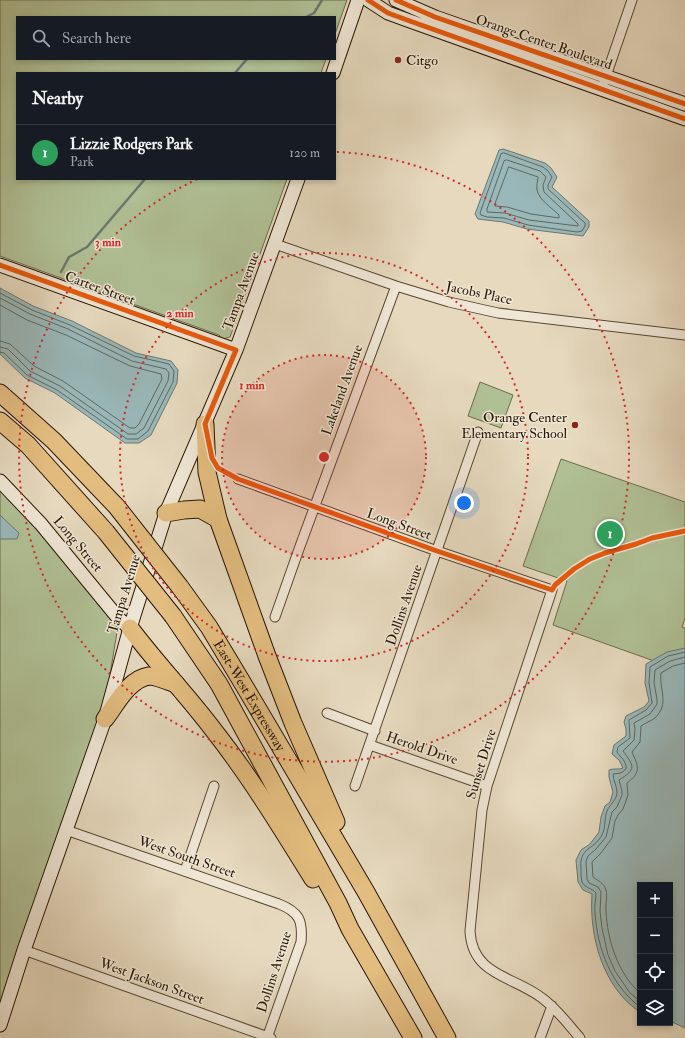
<!DOCTYPE html>
<meta charset="utf-8">
<style>
:root{--surface:#171b24;--page:#20242c;--text:#f1f3f6;--muted:#9ea1a6;--line:#363941;--accent:#c59692}
body{margin:0;font-family:"IM FELL Double Pica",serif;background:var(--page);color:var(--text)}
.controls{position:absolute;right:12px;bottom:12px;display:grid;overflow:hidden;border-radius:0px;box-shadow:0 2px 6px #0003}
.controls button{width:36px;height:36px;display:grid;place-items:center;padding:0;border:0;border-bottom:1px solid var(--line);background:var(--surface);color:var(--text);font:20px sans-serif}
.you{position:absolute;left:464px;top:503px;width:14px;height:14px;margin:-10px;border:3px solid #fff;border-radius:50%;background:#1a73e8;box-shadow:0 0 0 6px #1a73e833}
.badge{display:grid;place-items:center;width:26px;height:26px;border-radius:50%;background:var(--accent);color:#fff;font-size:13px;font-weight:700}
.pin{position:absolute;translate:-50% -50%;border:2px solid #fff;box-shadow:0 1px 4px #0006}
.list{margin:0;padding:0;list-style:none}
h2{display:flex;justify-content:space-between;align-items:center;height:52px;margin:0;padding:0 16px;font-size:17px}
h2 small{font-size:13px;font-weight:400;color:var(--muted)}
.list li{display:grid;grid-template-columns:26px 1fr auto;gap:12px;align-items:center;box-sizing:border-box;height:56px;padding:0 16px;border-top:1px solid var(--line)}
.list b{display:block;font-size:15px;white-space:nowrap}
.list p{margin:0;font-size:13px;white-space:nowrap;color:var(--muted)}
.list em{font-size:13px;font-style:normal;color:var(--muted)}
.icon{flex:none;width:22px;height:22px;fill:none;stroke:currentColor;stroke-width:2;stroke-linecap:round;stroke-linejoin:round}
.map{position:relative;flex:none;width:685px;height:1038px;overflow:hidden}
.search{position:absolute;background:var(--surface);box-shadow:0 2px 6px #0003;left:16px;top:16px;width:320px;height:44px;display:flex;align-items:center;gap:10px;box-sizing:border-box;padding:0 14px;border-radius:0px;color:var(--muted);font-size:15px}
.panel{position:absolute;background:var(--surface);box-shadow:0 2px 6px #0003;left:16px;top:72px;width:320px;height:108px;border-radius:0px}
.map>svg:first-child{display:block}
.green{fill:#b0c095;stroke:#6c6b4a}
.water{fill:#99b8ba;stroke:#6c7770}
.lines{fill:none;stroke-linecap:round;stroke-linejoin:round}
.shore{stroke:#60675d;stroke-width:1}
.stream{stroke:#6c7770;stroke-width:2.5}
.street-casing{stroke:#584730;stroke-width:11}
.secondary-casing{stroke:#281600;stroke-width:15}
.highway-casing{stroke:#281600;stroke-width:19}
.street{stroke:#efe6d5;stroke-width:9}
.secondary{stroke:#efe6d5;stroke-width:13}
.highway{stroke:#e3bc7f;stroke-width:17}
.highway-bridge-casing{stroke:#281600;stroke-width:19;stroke-linecap:butt}
.highway-bridge{stroke:#e3bc7f;stroke-width:17}
.cycleway-casing{stroke:#efe6d5;stroke-width:8}
.cycleway{stroke:#e8590c;stroke-width:5}
.ring{fill:none;stroke:#d62828;stroke-width:2;stroke-dasharray:2 4}
.poi-dot{fill:#8f2418;stroke:#efe6d5;stroke-width:1.5}
.labels{text-anchor:middle;dominant-baseline:central;stroke-width:3;stroke-linejoin:round;paint-order:stroke}
.street-label{font-size:14px;fill:#281600;stroke:#efe6d5}
.poi-label{font-size:14px;fill:#281600;stroke:#efe6d5;text-anchor:start}
.centre{fill:#d62828;stroke:#efe6d5;stroke-width:2}
.ring-label{font-size:12px;text-anchor:middle;font-weight:bold;fill:#d62828;stroke:#efe6d5;stroke-width:3;stroke-linejoin:round;paint-order:stroke}
</style>
<div class="map">
<svg width="685" height="1038" viewBox="0 0 685 1038">
<rect width="100%" height="100%" fill="#e6d9be"/>
<filter id="stains"><feTurbulence type="fractalNoise" baseFrequency=".005" numOctaves="4"/><feColorMatrix values="0 0 0 0 .2 0 0 0 0 .09 0 0 0 0 .02 0 0 0 .5 -.17"/></filter>
<radialGradient id="worn" r=".72"><stop offset=".6" stop-color="#630" stop-opacity="0"/><stop offset="1" stop-color="#630" stop-opacity=".3"/></radialGradient>
<path class="green" d="M0,0H347L335,34V17H17V59H326L321,73H17V179H287L230,337L223,339L219,335L0,256Z
M480,382L513,395L501,428L468,416Z
M561,459L685,502V618L682,627L685,628V672L553,625L567,581L523,566Z
M0,489L20,509L112,619L116,625L117,632L109,681L102,709L0,1005Z"/>
<path class="water" d="M503,149L545,163L551,168L557,177L552,187L589,221V227L583,236L527,229L503,222L478,219L475,214L499,150Z
M0,288L33,306L72,321L136,353L171,361L178,370L177,383L151,435L139,443H125L55,393L25,378L0,354Z
M0,515L19,533L17,539H0Z
M685,648V1028L670,1021V885H640V1012C603,988 589,936 592,894L583,890L578,882L576,860L581,850L590,844L599,832L601,817L605,806L610,802L613,792L609,777V770C614,768 618,770 623,768L619,760L612,754L614,745L626,736V729L624,722L626,716L644,707L649,701L645,683L646,664L667,652Z"/>
<g class="lines">
<path class="shore" d="M504,153L543,167L548,171L552,177L548,185V189L585,223V226L582,231L577,232L528,225L504,218L487,217L481,215L480,213L501,154Z
M507,160L540,171L546,177L543,185L544,192L578,224V226L529,220L505,213L487,212V209L504,161Z
M509,167L538,177C538,181 536,185 537,190C539,200 552,208 559,215V218L531,214L507,207L495,206V204Z
M0,293L32,310L70,325L134,356L169,364L174,371L173,382L148,431L138,439H127L57,390L27,375L4,353L0,352
M0,298L30,314L68,329L132,361L166,369L169,373L168,381L144,428L136,434H128L60,386L30,371L8,349L0,347
M0,305L27,320L66,335L130,366L161,374L162,379L139,424L135,428H130L63,381L34,366L10,344L0,341
M640,993C618,974 607,939 606,911C605,904 608,897 606,890C604,883 598,881 593,877L592,862L601,853L612,838L615,821L618,815L623,809L628,795L627,783C642,772 638,766 632,752L640,742L641,726C645,723 651,721 655,718C670,703 659,691 661,673L673,666L685,663
M640,1001L630,993L615,971L608,955L602,928L600,911L601,892L598,887L589,883L587,879L586,861L588,856L596,849L606,837L612,812L617,807L622,795V791L619,780C637,769 634,766 623,751L634,740L635,729L634,723L650,714L657,704V699L654,683L655,670L670,661L685,657
M640,1007C611,985 597,948 595,912C594,906 596,899 596,893C592,888 585,888 582,882C581,878 581,873 581,869C579,847 593,851 602,835C606,828 604,818 607,811C610,804 617,800 617,792C617,786 613,780 613,774L621,773L626,769C627,761 620,757 617,752L618,747L630,738L629,720L646,710L652,703L649,683L650,667L668,656L685,652"/>
<path class="stream" d="M306,17L314,13L322,0
M235,73L247,59
M61,272L69,257L87,247L145,179"/>
<g class="street-casing">
<path id="street" d="M604,82L632,0
M275,244L396,286L449,302L498,313L685,335
M238,479L437,551L552,590L487,786L482,810L470,931C472,976 514,976 542,998C557,1009 568,1024 580,1038
M275,617L299,549L396,286
M327,713L375,731
M370,745L487,786
M355,786L478,432
M66,830L279,904C299,912 303,920 301,942L267,1038
M185,871L214,786
M24,950L271,1038
M540,1038L552,1006"/>
</g>
<g class="secondary-casing">
<path id="secondary" d="M368,0L388,13L407,20L685,119
M396,0L435,17L685,104
M333,73L358,0
M0,265L236,350
M0,481L41,524L119,619L130,628
M0,1025L24,950L105,719L130,628L166,513L236,350L298,179"/>
</g>
<g class="highway-casing">
<g id="highway">
<path d="M0,393L54,441L117,507"/>
<path d="M0,421L28,445L106,532"/>
<path d="M205,424L207,472L218,519L267,656L293,723L336,822"/>
<path d="M166,513L184,510L200,509L218,519"/>
<path id="s1" d="M180,587L209,627L261,714L366,892L447,1038"/>
<path d="M173,616L219,684L338,903L350,929L413,1038"/>
<path d="M130,628C157,664 188,696 215,732C251,778 282,829 313,879"/>
<path d="M105,719C117,703 129,679 149,676C156,676 170,682 176,684"/>
</g>
</g>
<use href="#street" class="street"/>
<use href="#secondary" class="secondary"/>
<use href="#highway" class="highway"/>
<g class="highway-bridge-casing">
<path id="highway-bridge" d="M117,507L180,587
M106,532L173,616"/>
</g>
<use href="#highway-bridge" class="highway-bridge"/>
<g class="cycleway-casing">
<path id="cycleway" d="M368,0L388,13L407,20L685,119
M396,0L435,17L685,104
M0,265L236,350L205,424L212,458L218,468L238,479L437,551L552,590L555,585L574,569L590,559L605,553L636,544L652,538L685,531"/>
</g>
<use href="#cycleway" class="cycleway"/>
</g>
<circle cx="324" cy="457" r="102" fill="#d62828" fill-opacity=".12"/>
<g class="ring">
<circle cx="324" cy="457" r="102"/>
<circle cx="324" cy="457" r="204"/>
<path d="M337 152A305 305 0 1 1 198 179"/>
</g>
<g class="poi-dot">
<circle cx="398" cy="60" r="4"/>
<circle cx="575" cy="425" r="4"/>
</g>
<g class="labels">
<g class="street-label">
<text transform="translate(544 42) rotate(19)">Orange Center Boulevard</text>
<text transform="translate(100 288) rotate(20)">Carter Street</text>
<text transform="translate(241 291) rotate(-70)">Tampa Avenue</text>
<text transform="translate(479 293) rotate(12)">Jacobs Place</text>
<text transform="translate(342 390) rotate(-70)">Lakeland Avenue</text>
<text transform="translate(399 524) rotate(20)">Long Street</text>
<text transform="translate(78 544) rotate(50)">Long Street</text>
<text transform="translate(124 594) rotate(-73)">Tampa Avenue</text>
<text transform="translate(404 605) rotate(-71)">Dollins Avenue</text>
<text stroke="none"><textPath href="#s1" startOffset="129">East-West Expressway</textPath></text>
<text transform="translate(422 748) rotate(19)">Herold Drive</text>
<text transform="translate(481 764) rotate(-73)">Sunset Drive</text>
<text transform="translate(187 857) rotate(19)">West South Street</text>
<text transform="translate(274 972) rotate(-72)">Dollins Avenue</text>
<text transform="translate(152 981) rotate(20)">West Jackson Street</text>
</g>
<g class="poi-label">
<text x="406" y="60">Citgo</text>
<text x="567" y="417" text-anchor="end">Orange Center<tspan x="567" dy="16">Elementary School</tspan></text>
</g>
</g>
<circle cx="324" cy="457" r="6" class="centre"/>
<g class="ring-label">
<text x="108" y="246">3 min</text>
<text x="180" y="317">2 min</text>
<text x="252" y="389">1 min</text>
</g>
<rect width="100%" height="100%" filter="url(#stains)"/>
<rect width="100%" height="100%" fill="url(#worn)"/>
</svg>
<div class="controls">
<button>+</button>
<button>−</button>
<button><svg class="icon" aria-label="locate" viewBox="0 0 24 24"><circle cx="12" cy="12" r="6"/><path d="M12 2v4M12 18v4M2 12h4M18 12h4"/></svg></button>
<button><svg class="icon" aria-label="layers" viewBox="0 0 24 24"><path d="M12 4l9 5-9 5-9-5zM3 14l9 5 9-5"/></svg></button>
</div>
<div class="you"></div>
<div class="pin badge" style="left:610px;top:534px;background:#2e9e5b">1</div>
<div class="search"><svg class="icon" aria-label="search" viewBox="0 0 24 24"><circle cx="10" cy="10" r="6"/><path d="M15 15l6 6"/></svg>Search here</div>
<section class="panel">
<h2>Nearby<small></small></h2>
<ul class="list">
<li><span class="badge" style="background:#2e9e5b">1</span><div><b>Lizzie Rodgers Park</b><p>Park</p></div><em>120 m</em></li>
</ul>
</section>
</div>
